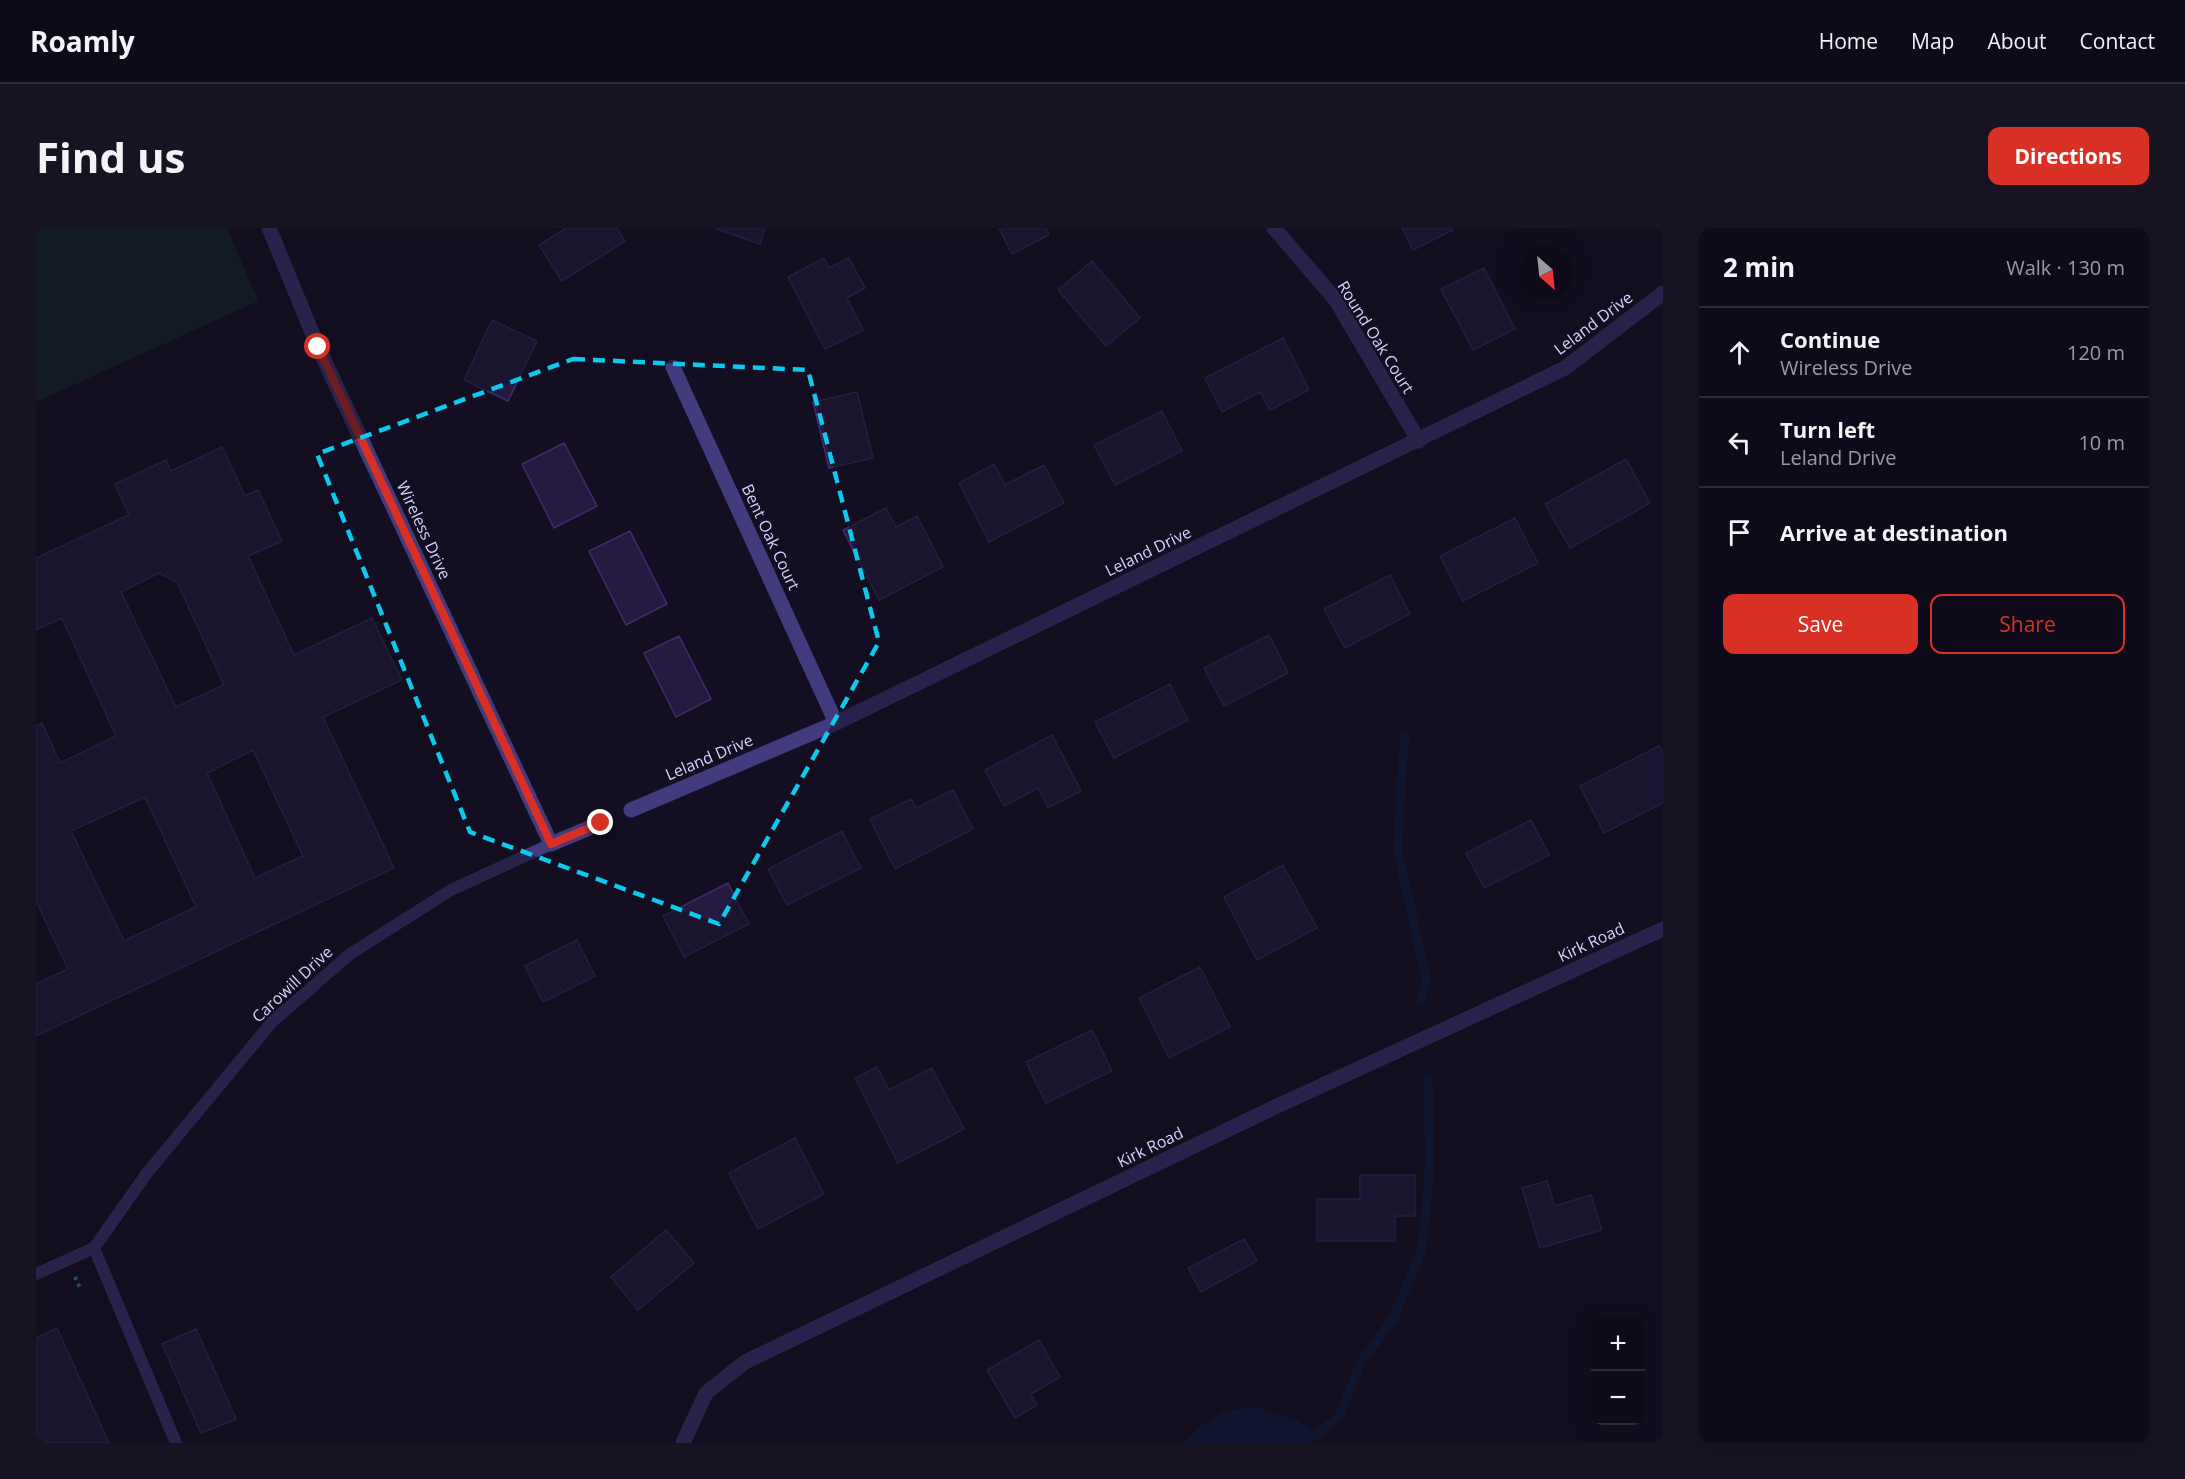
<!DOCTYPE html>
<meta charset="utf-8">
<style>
:root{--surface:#0e0a19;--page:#171322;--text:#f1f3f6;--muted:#9b9aa2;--line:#2e2b38;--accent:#d93025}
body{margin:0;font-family:"Open Sans",sans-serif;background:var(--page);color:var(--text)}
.controls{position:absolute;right:18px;bottom:18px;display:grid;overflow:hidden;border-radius:12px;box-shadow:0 6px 24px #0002}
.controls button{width:54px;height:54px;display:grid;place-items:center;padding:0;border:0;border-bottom:2px solid var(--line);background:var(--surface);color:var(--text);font:30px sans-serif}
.compass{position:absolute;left:1483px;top:18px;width:54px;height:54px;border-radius:50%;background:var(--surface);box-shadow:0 6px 24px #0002;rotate:153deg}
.stop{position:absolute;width:18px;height:18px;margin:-14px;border:4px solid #d93025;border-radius:50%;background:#fff}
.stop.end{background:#d93025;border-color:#fff;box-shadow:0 2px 6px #0008}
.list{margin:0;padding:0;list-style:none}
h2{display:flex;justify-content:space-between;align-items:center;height:78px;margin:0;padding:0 24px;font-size:26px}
h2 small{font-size:20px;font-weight:400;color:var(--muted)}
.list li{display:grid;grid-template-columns:39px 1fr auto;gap:18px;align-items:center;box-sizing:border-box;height:90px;padding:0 24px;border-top:2px solid var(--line)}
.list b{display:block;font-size:22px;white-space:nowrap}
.list p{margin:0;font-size:20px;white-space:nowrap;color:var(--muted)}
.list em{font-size:20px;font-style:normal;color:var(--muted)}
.actions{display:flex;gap:12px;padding:18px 24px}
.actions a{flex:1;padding:14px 0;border:2px solid var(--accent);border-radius:12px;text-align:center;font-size:21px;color:var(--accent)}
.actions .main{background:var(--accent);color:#fff}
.icon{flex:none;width:33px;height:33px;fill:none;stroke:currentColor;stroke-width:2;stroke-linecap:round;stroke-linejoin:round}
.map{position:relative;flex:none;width:1627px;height:1215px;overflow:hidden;border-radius:12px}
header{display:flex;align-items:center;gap:36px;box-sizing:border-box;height:84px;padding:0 30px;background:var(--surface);border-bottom:2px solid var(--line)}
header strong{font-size:28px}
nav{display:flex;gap:33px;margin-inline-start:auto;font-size:21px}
.intro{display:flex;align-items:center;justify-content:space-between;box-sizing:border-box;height:144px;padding:0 36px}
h1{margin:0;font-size:42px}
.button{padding:15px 27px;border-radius:12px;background:var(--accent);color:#fff;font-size:21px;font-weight:700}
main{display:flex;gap:36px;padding:0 36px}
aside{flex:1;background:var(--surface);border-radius:12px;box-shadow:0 6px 24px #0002}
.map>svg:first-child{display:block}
.green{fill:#122a2b}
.water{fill:#0e1e41}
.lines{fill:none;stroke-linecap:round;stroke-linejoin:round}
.stream{stroke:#0e1e41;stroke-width:9}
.building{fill:#251b41;stroke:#3e2f6c;stroke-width:1.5;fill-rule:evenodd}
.path{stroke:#34adad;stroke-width:4;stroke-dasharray:3 4.5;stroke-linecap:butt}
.lane{stroke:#423c7e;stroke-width:12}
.street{stroke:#423c7e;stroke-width:15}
.route{stroke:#d93025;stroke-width:8}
.marked{fill:none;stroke:#0ccaed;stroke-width:4.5;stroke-dasharray:12 8;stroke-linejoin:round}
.labels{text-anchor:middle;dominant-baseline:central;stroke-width:5;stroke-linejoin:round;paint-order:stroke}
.street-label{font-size:16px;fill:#d8d1fd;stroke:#130e21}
</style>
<header>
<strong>Roamly</strong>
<nav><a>Home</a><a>Map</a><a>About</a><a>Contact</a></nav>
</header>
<div class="intro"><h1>Find us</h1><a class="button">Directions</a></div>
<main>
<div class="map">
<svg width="1627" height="1215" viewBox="0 0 1627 1215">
<rect width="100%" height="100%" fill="#130e21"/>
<path class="green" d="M0,0H191L222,73L0,174Z"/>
<path class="water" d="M1220,1179L1263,1193L1279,1208L1276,1215H1147L1162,1200L1186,1184Z"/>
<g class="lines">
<path class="stream" d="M1369,507L1365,556L1362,622L1390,751L1385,774
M1260,1215L1279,1208L1303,1189L1326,1133L1358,1089L1386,1021L1394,936L1392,850"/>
</g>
<path class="building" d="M530,0H581L589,13L526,53L503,17Z
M678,0H729L724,16Z
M963,0H1010L1013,7L976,26Z
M1366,0H1416L1417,2L1377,22Z
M788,30L793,40L813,30L829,60L811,70L827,102L789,121L752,49Z
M1056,33L1104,90L1070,118L1022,62Z
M1448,40L1479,101L1437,122L1405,61Z
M456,92L501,113L472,173L428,152Z
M1247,110L1273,162L1234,182L1224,164L1186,184L1169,150Z
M821,164L837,230L793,240L777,174Z
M1126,183L1146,223L1079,257L1058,217Z
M528,215L561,278L518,300L486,236Z
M186,219L209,268L222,262L246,313L212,328L258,427L336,390L366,452L287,489L358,640L0,808V756L32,741L0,673V498L6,495L24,535L80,508L26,390L0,402V330L93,287L79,256L130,232L135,243ZM123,345L141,354L188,457L140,479L85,364ZM217,522L267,628L219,650L171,545ZM109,569L160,679L88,713L35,603Z
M1590,231L1614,275L1534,320L1509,276Z
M958,236L969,257L1008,237L1028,275L953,314L923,255Z
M850,280L860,299L881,288L907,339L843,372L807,302Z
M1479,290L1502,335L1427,373L1404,328Z
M594,303L631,376L590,397L553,323Z
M1354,347L1374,386L1309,420L1288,381Z
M1233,407L1252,445L1188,478L1168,440Z
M643,408L675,471L640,489L608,425Z
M1134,456L1152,492L1078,530L1059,494Z
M1016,507L1045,563L1012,580L1002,560L968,578L949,542Z
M1623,518L1627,525V575L1568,605L1544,558Z
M917,562L937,601L859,641L834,591L875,571L880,580Z
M1495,592L1513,627L1448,660L1430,625Z
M806,603L825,640L751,677L732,641Z
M1247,637L1281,700L1221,732L1188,669Z
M692,655L713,696L648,729L627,688Z
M541,712L559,748L507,774L489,738Z
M1164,739L1194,799L1133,830L1103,770Z
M1056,802L1076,843L1010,875L990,834Z
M841,839L853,862L896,840L928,901L862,935L819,850Z
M759,910L788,966L722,1001L693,945Z
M1324,947H1379V988H1359V1013H1281V971H1324Z
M1511,953L1519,978L1555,967L1566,1002L1504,1020L1486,960Z
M630,1002L658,1035L602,1082L575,1049Z
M1208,1011L1221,1033L1165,1064L1152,1040Z
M21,1100L73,1215H0V1110Z
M160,1101L200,1191L165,1205L126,1116Z
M1003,1112L1024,1149L995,1166L1001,1177L979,1190L951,1142Z"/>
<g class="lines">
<path class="path" d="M39,1049L45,1062"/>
<path class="lane" d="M0,1046L58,1020
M140,1215L58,1020L111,945L236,794L314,726L415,662L515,616"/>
<path class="street" d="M233,0L282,119L515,616L565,595
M1238,0L1299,71L1383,213
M637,139L800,495
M595,582L800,495L1529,140L1627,65
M647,1215L670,1165L709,1134L1239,879L1627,701"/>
</g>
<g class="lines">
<path class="route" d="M282,119L515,616L565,595"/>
</g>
<path d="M0 0H1627V1215H0ZM537,131L772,142L843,414L683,696L434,604L281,226Z" fill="#130e21" fill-opacity=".55" fill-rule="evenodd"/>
<path class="marked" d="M537,131L772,142L843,414L683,696L434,604L281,226Z"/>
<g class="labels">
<g class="street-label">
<text transform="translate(1557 95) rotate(-37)">Leland Drive</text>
<text transform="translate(1340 109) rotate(58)">Round Oak Court</text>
<text transform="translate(388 302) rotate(65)">Wireless Drive</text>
<text transform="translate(735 309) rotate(65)">Bent Oak Court</text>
<text transform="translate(1112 323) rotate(-26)">Leland Drive</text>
<text transform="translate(673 529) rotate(-23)">Leland Drive</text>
<text transform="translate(1555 714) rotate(-25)">Kirk Road</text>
<text transform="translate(256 756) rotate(-43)">Carowill Drive</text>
<text transform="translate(1114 919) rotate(-26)">Kirk Road</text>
</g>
</g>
</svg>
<div class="controls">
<button>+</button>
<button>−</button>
</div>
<svg class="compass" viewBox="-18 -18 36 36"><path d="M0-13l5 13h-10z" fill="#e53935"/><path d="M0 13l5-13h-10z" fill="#9b9aa2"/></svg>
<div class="stop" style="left:282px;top:119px"></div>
<div class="stop end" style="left:565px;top:595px"></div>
</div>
<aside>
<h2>2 min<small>Walk · 130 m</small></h2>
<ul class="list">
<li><svg class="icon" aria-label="ahead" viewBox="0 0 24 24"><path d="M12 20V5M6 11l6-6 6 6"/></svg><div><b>Continue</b><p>Wireless Drive</p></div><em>120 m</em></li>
<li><svg class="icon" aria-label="left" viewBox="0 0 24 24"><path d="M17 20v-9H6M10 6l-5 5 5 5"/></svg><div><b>Turn left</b><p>Leland Drive</p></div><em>10 m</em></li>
<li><svg class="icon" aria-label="arrive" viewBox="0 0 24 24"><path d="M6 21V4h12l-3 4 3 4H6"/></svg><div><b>Arrive at destination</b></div></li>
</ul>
<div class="actions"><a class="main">Save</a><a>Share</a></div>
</aside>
</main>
